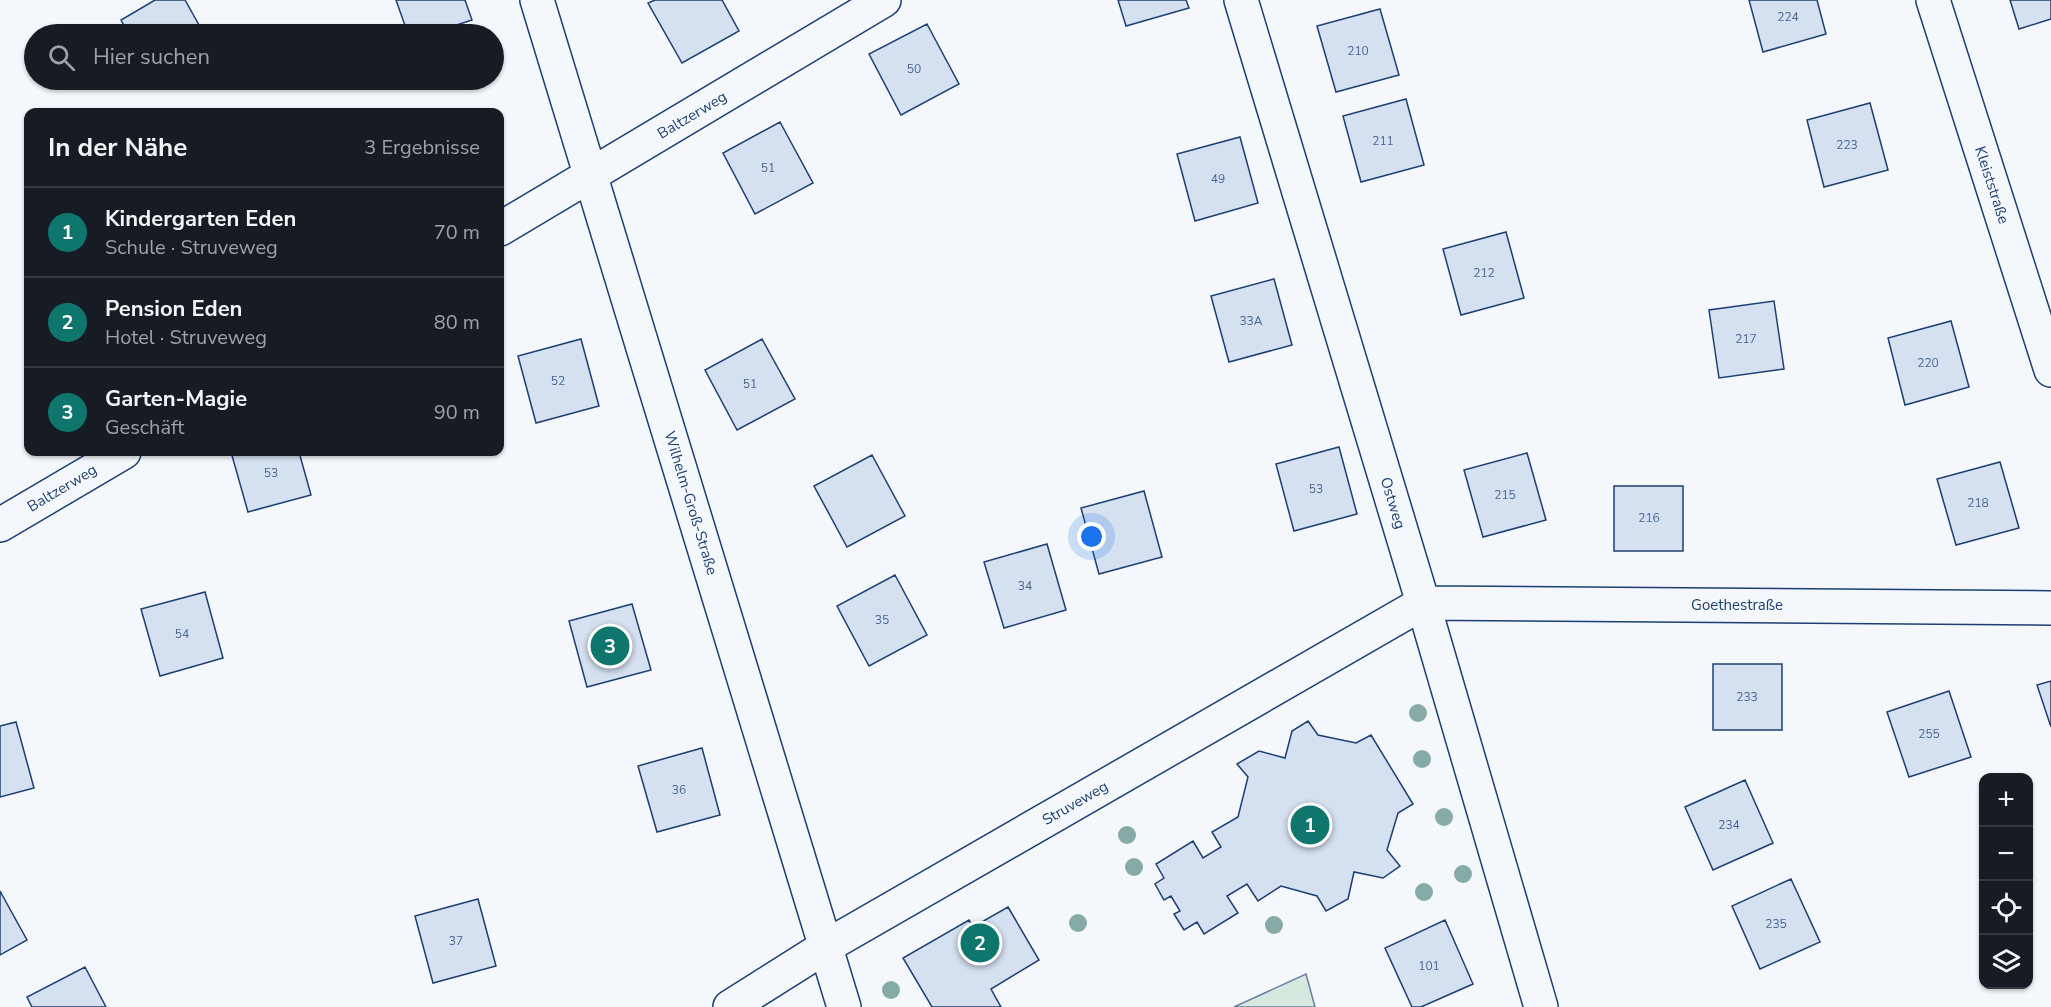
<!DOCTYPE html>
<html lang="de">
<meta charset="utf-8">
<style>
:root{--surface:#171b24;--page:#20242c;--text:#f1f3f6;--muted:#9ea1a6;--line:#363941;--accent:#0f766e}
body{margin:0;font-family:"Nunito Sans",sans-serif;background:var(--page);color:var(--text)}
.controls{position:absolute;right:18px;bottom:18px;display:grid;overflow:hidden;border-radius:12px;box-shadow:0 2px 4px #0004}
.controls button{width:54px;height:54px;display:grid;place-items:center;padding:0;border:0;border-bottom:2px solid var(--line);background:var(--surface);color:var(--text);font:30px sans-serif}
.you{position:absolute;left:1092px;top:537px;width:21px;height:21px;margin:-15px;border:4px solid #fff;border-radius:50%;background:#1a73e8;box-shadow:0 0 0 9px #1a73e833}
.badge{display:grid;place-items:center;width:39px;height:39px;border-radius:50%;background:var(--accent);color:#fff;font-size:20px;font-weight:700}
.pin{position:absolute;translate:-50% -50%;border:3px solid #fff;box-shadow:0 2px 6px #0006}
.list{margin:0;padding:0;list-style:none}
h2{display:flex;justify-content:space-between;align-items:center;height:78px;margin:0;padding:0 24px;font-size:26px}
h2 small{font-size:20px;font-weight:400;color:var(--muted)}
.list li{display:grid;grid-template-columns:39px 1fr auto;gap:18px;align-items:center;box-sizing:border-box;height:90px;padding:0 24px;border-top:2px solid var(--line)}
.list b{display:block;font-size:22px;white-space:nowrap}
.list p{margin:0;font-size:20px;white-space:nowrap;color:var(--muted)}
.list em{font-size:20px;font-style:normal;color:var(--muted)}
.icon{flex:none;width:33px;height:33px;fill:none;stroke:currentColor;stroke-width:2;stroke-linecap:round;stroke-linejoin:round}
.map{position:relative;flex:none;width:2051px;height:1007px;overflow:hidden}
.search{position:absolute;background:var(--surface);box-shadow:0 2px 4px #0004;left:24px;top:24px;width:480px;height:66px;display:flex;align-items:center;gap:15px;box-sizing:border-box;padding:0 21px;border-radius:33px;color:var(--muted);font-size:22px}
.panel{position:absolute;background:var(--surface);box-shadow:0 2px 4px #0004;left:24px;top:108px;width:480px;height:348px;border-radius:12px}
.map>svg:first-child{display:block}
.green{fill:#d7e8df;stroke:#687fa3;stroke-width:1.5}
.building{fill:#d5e0f0;stroke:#1d3f73;stroke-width:1.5}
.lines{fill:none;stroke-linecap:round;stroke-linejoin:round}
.minor-casing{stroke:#1d3f73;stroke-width:36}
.minor{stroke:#f4f7fb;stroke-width:33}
.tree{fill:#86aba6}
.labels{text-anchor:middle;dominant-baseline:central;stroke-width:4.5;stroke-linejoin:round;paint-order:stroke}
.number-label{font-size:12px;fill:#4b6792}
.street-label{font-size:15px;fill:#1d3f73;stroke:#f4f7fb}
</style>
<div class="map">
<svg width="2051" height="1007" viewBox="0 0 2051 1007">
<rect width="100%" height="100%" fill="#f4f7fb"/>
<path class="green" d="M1306,974L1315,1007H1234Z"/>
<path class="building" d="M155,0H185L204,34H129L121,20Z
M396,0H465L472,20L429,34H408Z
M655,0H722L739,31L682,63L648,3Z
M1118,0H1186L1189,8L1126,26Z
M1749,0H1817L1826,34L1763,52Z
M2010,0H2051V19L2019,29Z
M1380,9L1399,75L1336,92L1317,26Z
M927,24L959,84L901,115L869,54Z
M1406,99L1424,165L1361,182L1343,116Z
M1870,103L1888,170L1824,187L1807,120Z
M780,122L813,183L755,214L723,153Z
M1240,137L1258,203L1195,221L1177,154Z
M1506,232L1524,298L1461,315L1443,249Z
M1274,279L1292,345L1229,362L1211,296Z
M1774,301L1784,369L1719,378L1709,310Z
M1951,321L1969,387L1905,405L1888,338Z
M581,339L599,406L536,423L518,356Z
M762,339L795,399L737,430L705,370Z
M1339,447L1357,514L1294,531L1276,464Z
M231,452H299L311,495L248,512Z
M1527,453L1546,520L1483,537L1464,470Z
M872,455L905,516L847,547L814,486Z
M2000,462L2019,528L1956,545L1937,479Z
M1614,486H1683V551H1614Z
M1144,491L1162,557L1099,574L1081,508Z
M1047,544L1066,610L1004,628L984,562Z
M895,575L927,635L869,666L837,606Z
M205,592L223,658L160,676L141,609Z
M632,604L651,670L587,687L569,621Z
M1713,664H1782V730H1713Z
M2051,681V727L2037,685Z
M1949,691L1971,757L1909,777L1887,712Z
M1308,721L1318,735L1356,743L1371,735L1413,804L1398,813L1387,850L1400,866L1383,878L1354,872L1348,899L1326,911L1317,896L1281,886L1258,901L1247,884L1227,896L1238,913L1204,934L1197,922L1184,930L1174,914L1180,911L1171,896L1164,900L1155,884L1164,878L1156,864L1193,841L1203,858L1221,847L1212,832L1238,817L1248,777L1237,764L1259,751L1285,758L1292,731Z
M16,722L34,788L0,797V726Z
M702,748L720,815L657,832L638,766Z
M1745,780L1773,843L1713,870L1685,807Z
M1791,879L1820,942L1760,969L1732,906Z
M0,891L27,940L0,955Z
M478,899L496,966L433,983L415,916Z
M1008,907L1039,960L991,989L1001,1007H932L903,958L969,920L973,927Z
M1445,920L1473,984L1421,1007H1412L1385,948Z
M85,967L106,1007H32L27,997Z"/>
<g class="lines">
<g class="minor-casing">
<path id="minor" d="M537,0L844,1007
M1241,0L1423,603L1541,1007
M1933,0L2051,370
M500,229L884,0
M0,525L124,452
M730,1007L825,947L1423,603L2051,608"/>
</g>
<use href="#minor" class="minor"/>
</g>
<g class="tree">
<circle cx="1418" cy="713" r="9"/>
<circle cx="1422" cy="759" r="9"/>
<circle cx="1444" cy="817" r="9"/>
<circle cx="1127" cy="835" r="9"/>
<circle cx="1134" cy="867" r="9"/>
<circle cx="1463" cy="874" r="9"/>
<circle cx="1424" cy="892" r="9"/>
<circle cx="1078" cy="923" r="9"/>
<circle cx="1274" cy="925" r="9"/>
<circle cx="891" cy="990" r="9"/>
</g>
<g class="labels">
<g class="number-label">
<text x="1788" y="17">224</text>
<text x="1358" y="51">210</text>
<text x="914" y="69">50</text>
<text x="1383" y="141">211</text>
<text x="1847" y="145">223</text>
<text x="768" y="168">51</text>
<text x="1218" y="179">49</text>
<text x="1484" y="273">212</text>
<text x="1251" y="321">33A</text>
<text x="1746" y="339">217</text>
<text x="1928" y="363">220</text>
<text x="558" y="381">52</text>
<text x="750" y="384">51</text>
<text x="271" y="473">53</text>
<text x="1316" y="489">53</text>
<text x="1505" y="495">215</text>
<text x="1978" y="503">218</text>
<text x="1649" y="518">216</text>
<text x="1025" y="586">34</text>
<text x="882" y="620">35</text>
<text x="182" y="634">54</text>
<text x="1747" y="697">233</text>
<text x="1929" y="734">255</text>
<text x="679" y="790">36</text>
<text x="1729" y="825">234</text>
<text x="1776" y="924">235</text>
<text x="456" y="941">37</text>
<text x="1429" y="966">101</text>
</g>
<g class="street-label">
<text transform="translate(692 115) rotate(-31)">Baltzerweg</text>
<text transform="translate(1992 185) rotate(72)">Kleiststraße</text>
<text transform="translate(62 488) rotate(-31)">Baltzerweg</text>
<text transform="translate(691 503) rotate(73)">Wilhelm-Groß-Straße</text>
<text transform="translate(1393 503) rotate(73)">Ostweg</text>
<text x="1737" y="605">Goethestraße</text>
<text transform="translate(1075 803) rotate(-30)">Struveweg</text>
</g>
</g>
</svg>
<div class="controls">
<button>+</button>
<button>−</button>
<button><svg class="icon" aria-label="locate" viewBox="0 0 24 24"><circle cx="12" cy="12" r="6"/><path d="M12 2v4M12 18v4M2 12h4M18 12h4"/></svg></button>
<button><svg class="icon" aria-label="layers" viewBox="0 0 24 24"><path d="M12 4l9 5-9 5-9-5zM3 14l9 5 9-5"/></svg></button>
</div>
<div class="you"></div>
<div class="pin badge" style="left:1310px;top:825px">1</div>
<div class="pin badge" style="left:980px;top:943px">2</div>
<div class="pin badge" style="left:610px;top:646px">3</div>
<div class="search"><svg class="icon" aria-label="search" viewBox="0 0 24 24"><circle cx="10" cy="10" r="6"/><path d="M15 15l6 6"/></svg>Hier suchen</div>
<section class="panel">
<h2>In der Nähe<small>3 Ergebnisse</small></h2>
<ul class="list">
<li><span class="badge">1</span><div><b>Kindergarten Eden</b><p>Schule · Struveweg</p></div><em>70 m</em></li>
<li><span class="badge">2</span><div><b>Pension Eden</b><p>Hotel · Struveweg</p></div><em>80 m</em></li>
<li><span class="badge">3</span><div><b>Garten-Magie</b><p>Geschäft</p></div><em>90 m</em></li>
</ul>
</section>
</div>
